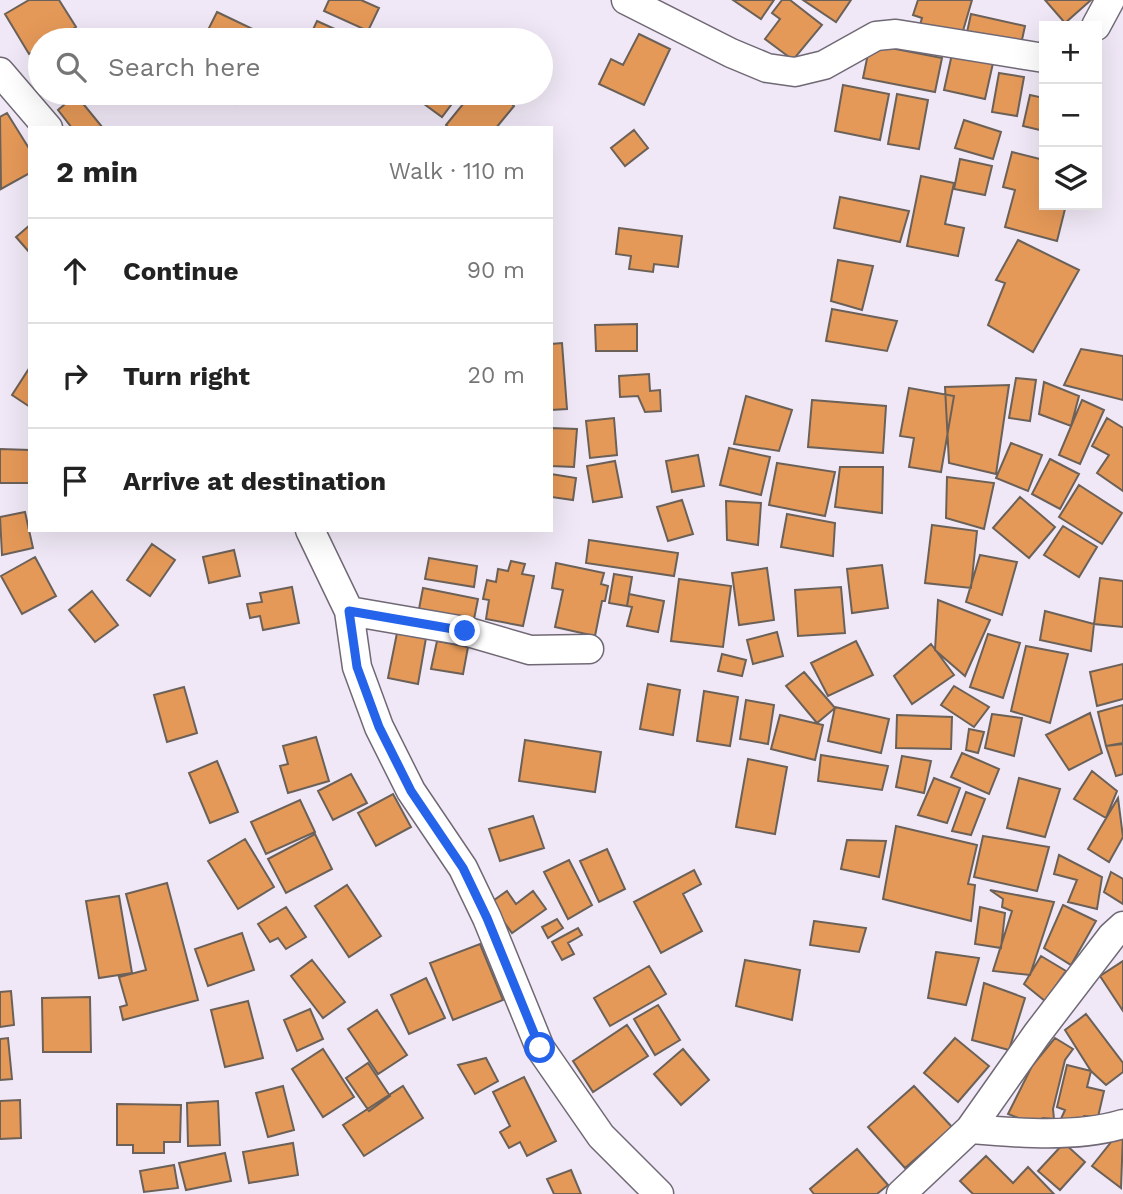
<!DOCTYPE html>
<meta charset="utf-8">
<style>
:root{--surface:#fff;--page:#f2f2f2;--text:#222;--muted:#767676;--line:#e0e0e0}
body{margin:0;font-family:"Work Sans",sans-serif;background:var(--page);color:var(--text)}
.controls{position:absolute;right:21px;top:21px;display:grid;overflow:hidden;border-radius:0px;box-shadow:0 7px 28px #0002}
.controls button{width:63px;height:63px;display:grid;place-items:center;padding:0;border:0;border-bottom:2px solid var(--line);background:var(--surface);color:var(--text);font:35px sans-serif}
.stop{position:absolute;width:21px;height:21px;margin:-16px;border:5px solid #2563eb;border-radius:50%;background:#fff}
.stop.end{background:#2563eb;border-color:#fff;box-shadow:0 2px 7px #0008}
.list{margin:0;padding:0;list-style:none}
h2{display:flex;justify-content:space-between;align-items:center;height:91px;margin:0;padding:0 28px;font-size:30px}
h2 small{font-size:23px;font-weight:400;color:var(--muted)}
.list li{display:grid;grid-template-columns:46px 1fr auto;gap:21px;align-items:center;box-sizing:border-box;height:105px;padding:0 28px;border-top:2px solid var(--line)}
.list b{display:block;font-size:26px;white-space:nowrap}
.list em{font-size:23px;font-style:normal;color:var(--muted)}
.icon{flex:none;width:38px;height:38px;fill:none;stroke:currentColor;stroke-width:2;stroke-linecap:round;stroke-linejoin:round}
.map{position:relative;flex:none;width:1123px;height:1194px;overflow:hidden}
.search{position:absolute;background:var(--surface);box-shadow:0 7px 28px #0002;left:28px;top:28px;width:525px;height:77px;display:flex;align-items:center;gap:18px;box-sizing:border-box;padding:0 24px;border-radius:38px;color:var(--muted);font-size:26px}
.panel{position:absolute;background:var(--surface);box-shadow:0 7px 28px #0002;left:28px;top:126px;width:525px;height:406px;border-radius:0px}
.map>svg:first-child{display:block}
.building{fill:#e59958;stroke:#6c6158;stroke-width:2}
.lines{fill:none;stroke-linecap:round;stroke-linejoin:round}
.street-casing{stroke:#706975;stroke-width:31}
.street{stroke:#fff;stroke-width:28}
.route{stroke:#2563eb;stroke-width:9}
</style>
<div class="map">
<svg width="1123" height="1194" viewBox="0 0 1123 1194">
<rect width="100%" height="100%" fill="#f0e8f6"/>
<path class="building" d="M29,0H59L76,27L53,40H40V48L29,54L5,14Z
M329,0H361L379,8L368,31L324,11Z
M733,0H774L761,19Z
M782,0H790L822,25L793,60L765,39L780,19L772,13Z
M803,0H851L836,22Z
M918,0H972L960,41L919,28L922,18L913,15Z
M1045,0H1091L1065,23Z
M217,12L267,36L265,40H203Z
M971,14L1025,26L1020,49L966,37Z
M317,21L359,40H308Z
M639,34L670,49L644,105L599,84L611,59L623,65Z
M870,44L942,58L935,92L863,78Z
M952,54L993,63L985,99L944,90Z
M999,73L1024,77L1017,116L992,112Z
M843,85L889,94L880,140L835,131Z
M212,93H240L235,104Z
M409,93H460L442,117Z
M472,93H499L514,106L496,128H449L446,125Z
M897,94L928,100L919,149L888,144Z
M76,95L103,128H72L58,110Z
M1030,95L1044,98V131L1023,126Z
M7,113L30,150V173L1,189L0,117Z
M964,120L1001,132L993,159L955,148Z
M634,130L648,148L625,166L611,148Z
M1012,152L1044,160V205H1066L1057,241L1005,227L1015,190L1003,187Z
M960,159L992,166L985,195L954,189Z
M921,176L954,183L945,224L964,228L958,256L907,246Z
M840,197L909,211L900,242L834,228Z
M30,225V253L16,237Z
M619,228L682,236L678,267L654,264L653,272L629,269L631,256L616,254Z
M1018,240L1079,270L1033,352L988,325L1005,283L996,280Z
M838,260L873,266L862,310L831,301Z
M832,309L897,321L887,351L826,341Z
M637,324V351H596L595,325Z
M562,343L567,409L551,410V344Z
M1081,349L1123,356V400L1064,385Z
M30,367V407L12,395Z
M649,374L650,391L660,390L661,411L645,412L638,396L620,397L619,376Z
M1016,378L1036,380L1030,421L1009,418Z
M1044,382L1079,396L1071,426L1039,414Z
M1009,385L996,474L949,463L945,387Z
M909,388L954,396L941,472L909,467L914,438L900,436Z
M746,396L792,410L779,451L734,444Z
M812,400L886,406L883,453L808,447Z
M1082,400L1104,410L1080,464L1059,455Z
M614,418L617,455L590,458L586,421Z
M1107,418L1123,428V491L1097,473L1109,455L1092,446Z
M551,428L577,429L574,467L551,466Z
M1011,443L1042,455L1028,491L996,478Z
M729,448L770,457L761,495L720,485Z
M0,449L30,450V483H0Z
M698,455L704,486L672,492L666,461Z
M1050,459L1079,474L1060,509L1032,494Z
M615,461L622,497L593,502L587,466Z
M777,463L835,472L825,516L769,505Z
M840,467H883L882,513L835,507Z
M551,474L576,478L573,500L551,497Z
M947,477L994,483L984,529L946,518Z
M1079,485L1122,513L1102,544L1059,517Z
M1020,497L1055,527L1029,558L993,528Z
M682,500L693,534L668,541L657,507Z
M726,501L761,503L758,545L727,540Z
M25,512L33,548L2,555L0,517Z
M787,514L835,523L833,556L781,547Z
M932,525L977,531L971,588L925,583Z
M1063,526L1097,547L1079,577L1044,555Z
M589,540L678,553L674,576L586,563Z
M152,544L175,560L150,596L127,580Z
M234,550L240,576L209,583L203,557Z
M980,555L1017,562L1002,615L966,602Z
M35,557L56,596L22,614L1,576Z
M429,558L477,566L474,587L425,579Z
M511,561L525,564L522,574L534,576L523,626L486,619L489,600L483,599L487,580L496,582L498,569L508,571Z
M556,563L604,573L601,584L608,586L605,601H602L595,636L555,627L563,590L552,588Z
M882,565L888,608L852,613L847,569Z
M767,568L774,620L739,625L732,573Z
M614,574L632,577L627,606L609,603Z
M1100,578L1123,581V627L1094,624Z
M679,579L731,586L723,647L671,641Z
M292,587L299,623L263,630L260,616L250,618L247,604L262,602L260,593Z
M841,587L845,633L798,636L795,590Z
M423,588L478,599L474,619L419,609Z
M92,591L118,625L95,642L69,610Z
M629,594L664,601L658,632L627,626L632,607L627,606Z
M938,600L990,620L965,676L935,650Z
M1045,611L1094,624L1091,651L1040,640Z
M777,632L783,656L753,664L747,640Z
M397,633L426,638L418,684L388,678Z
M988,634L1020,643L1003,698L970,687Z
M437,641L468,647L463,674L431,669Z
M856,641L873,675L828,696L811,663Z
M931,644L954,675L912,704L894,676Z
M1026,646L1068,654L1050,723L1011,711Z
M722,654L746,660L742,676L718,671Z
M1123,664V699L1097,706L1090,672Z
M804,672L835,708L817,723L786,686Z
M648,684L680,690L673,735L640,729Z
M954,686L989,707L974,727L941,705Z
M184,687L197,733L167,742L154,695Z
M704,691L738,697L730,746L697,741Z
M746,700L774,705L768,744L740,739Z
M1123,705V743L1106,746L1098,712Z
M835,707L889,719L881,753L828,741Z
M1090,713L1102,753L1069,770L1046,735Z
M992,714L1022,718L1014,756L985,748Z
M780,715L823,725L815,760L771,749Z
M897,715L952,717L951,749L896,748Z
M969,729L984,732L978,753L966,750Z
M316,737L329,781L288,793L280,766L288,764L283,746Z
M525,740L601,752L595,792L519,781Z
M1123,744V774L1116,776L1106,746Z
M962,753L999,769L989,794L951,777Z
M821,755L888,766L882,790L818,781Z
M902,756L931,761L924,793L896,787Z
M748,759L787,767L775,834L736,827Z
M217,761L238,812L210,823L189,773Z
M1092,771L1117,791L1106,818L1074,799Z
M351,774L367,803L333,820L318,791Z
M934,778L960,788L947,823L918,815Z
M1019,778L1060,789L1045,837L1007,828Z
M966,792L985,799L971,835L952,831Z
M393,794L411,827L376,846L358,813Z
M1118,798L1123,837L1109,862L1088,849Z
M300,800L315,832L266,854L251,822Z
M533,816L544,848L500,861L489,829Z
M896,826L977,845L968,884L975,885L971,921L883,899Z
M315,834L332,869L286,893L268,859Z
M983,836L1049,847L1037,891L974,877Z
M245,839L274,887L238,909L208,861Z
M847,840L886,841L879,877L841,869Z
M607,849L625,889L599,902L580,861Z
M1059,855L1102,877L1097,909L1068,902L1077,880L1054,874Z
M569,860L592,905L568,919L544,872Z
M694,870L701,884L683,894L702,931L661,953L634,902Z
M1111,872L1123,879V904L1104,892Z
M167,883L198,1000L123,1020L120,1007L127,1005L119,977L146,970L126,894Z
M347,885L381,936L349,957L315,906Z
M990,890L1054,902L1030,975L993,971L1012,911L1002,907L1003,899Z
M507,891L516,904L533,891L546,909L512,933L490,903Z
M119,896L132,973L99,978L86,901Z
M1063,905L1096,921L1071,965L1044,948Z
M286,907L306,937L286,949L278,938L270,942L258,924Z
M980,907L1005,913L1001,948L975,944Z
M557,919L563,928L548,938L542,927Z
M814,921L866,928L859,952L810,945Z
M578,928L582,935L568,943L574,954L562,960L552,942Z
M242,933L254,970L208,986L195,949Z
M480,944L503,1000L453,1020L430,963Z
M936,952L979,958L966,1005L928,998Z
M1041,956L1066,971L1045,1001L1024,984Z
M312,960L345,1002L323,1018L291,976Z
M745,960L800,970L792,1020L736,1006Z
M1123,961V1011L1100,976Z
M649,966L666,994L610,1026L594,998Z
M426,978L445,1018L409,1034L391,995Z
M984,983L1025,998L1009,1050L972,1040Z
M11,991L14,1025L0,1027V992Z
M90,997L91,1052H43L42,998Z
M248,1001L263,1058L225,1067L211,1010Z
M658,1005L680,1040L655,1055L634,1019Z
M310,1009L323,1039L297,1051L284,1020Z
M377,1010L407,1055L378,1074L348,1029Z
M1086,1014L1123,1063V1072L1106,1085L1091,1071L1065,1030Z
M627,1025L648,1056L593,1092L573,1061Z
M8,1038L12,1079L0,1080V1039Z
M955,1038L989,1066L958,1102L924,1073Z
M1055,1038L1073,1049L1065,1060L1053,1109L1054,1119L1043,1118L1032,1123L1008,1114L1032,1066Z
M323,1049L354,1097L323,1117L292,1069Z
M683,1049L709,1080L681,1105L654,1074Z
M486,1058L498,1081L475,1094L458,1065Z
M368,1063L390,1096L369,1111L346,1078Z
M1067,1065L1091,1071L1087,1087L1104,1091L1098,1117L1084,1116L1081,1124L1060,1121L1065,1110L1057,1107Z
M524,1077L556,1141L527,1156L520,1142L509,1148L500,1132L510,1126L493,1092Z
M283,1086L294,1130L268,1137L256,1093Z
M403,1086L423,1118L364,1156L343,1125Z
M914,1086L952,1127L905,1168L868,1127Z
M20,1100L21,1138L0,1139V1101Z
M218,1101L220,1145L188,1146L187,1103Z
M117,1104L181,1105L180,1142H164V1153H133V1145H117Z
M1120,1131L1123,1134L1121,1188L1092,1166Z
M293,1143L298,1175L249,1183L243,1152Z
M1064,1143L1085,1162L1060,1190L1038,1171Z
M857,1149L888,1185L877,1194H814L810,1189Z
M225,1153L231,1181L186,1190L179,1163Z
M986,1156L1013,1183L1028,1167L1054,1194H973L960,1181Z
M174,1165L178,1188L144,1192L140,1171Z
M571,1170L581,1194H554L547,1179Z"/>
<g class="lines">
<g class="street-casing">
<path id="street" d="M626,0L731,53L767,68L795,72L824,65L876,36L896,34L1044,58
M1096,26L1110,0
M0,72L48,128
M310,530L349,611L357,667L379,727L411,791L463,868L487,918L540,1048L601,1136L659,1194
M349,611L465,631L530,650L589,649
M970,1129C1018,1133 1077,1138 1123,1124
M901,1194L970,1129L1037,1034L1112,936L1123,926"/>
</g>
<use href="#street" class="street"/>
</g>
<g class="lines">
<path class="route" d="M465,631L349,611L357,667L379,727L411,791L463,868L487,918L540,1048"/>
</g>
</svg>
<div class="controls">
<button>+</button>
<button>−</button>
<button><svg class="icon" aria-label="layers" viewBox="0 0 24 24"><path d="M12 4l9 5-9 5-9-5zM3 14l9 5 9-5"/></svg></button>
</div>
<div class="stop" style="left:540px;top:1048px"></div>
<div class="stop end" style="left:465px;top:631px"></div>
<div class="search"><svg class="icon" aria-label="search" viewBox="0 0 24 24"><circle cx="10" cy="10" r="6"/><path d="M15 15l6 6"/></svg>Search here</div>
<section class="panel">
<h2>2 min<small>Walk · 110 m</small></h2>
<ul class="list">
<li><svg class="icon" aria-label="ahead" viewBox="0 0 24 24"><path d="M12 20V5M6 11l6-6 6 6"/></svg><div><b>Continue</b></div><em>90 m</em></li>
<li><svg class="icon" aria-label="right" viewBox="0 0 24 24"><path d="M7 20v-9h11M14 6l5 5-5 5"/></svg><div><b>Turn right</b></div><em>20 m</em></li>
<li><svg class="icon" aria-label="arrive" viewBox="0 0 24 24"><path d="M6 21V4h12l-3 4 3 4H6"/></svg><div><b>Arrive at destination</b></div></li>
</ul>
</section>
</div>
